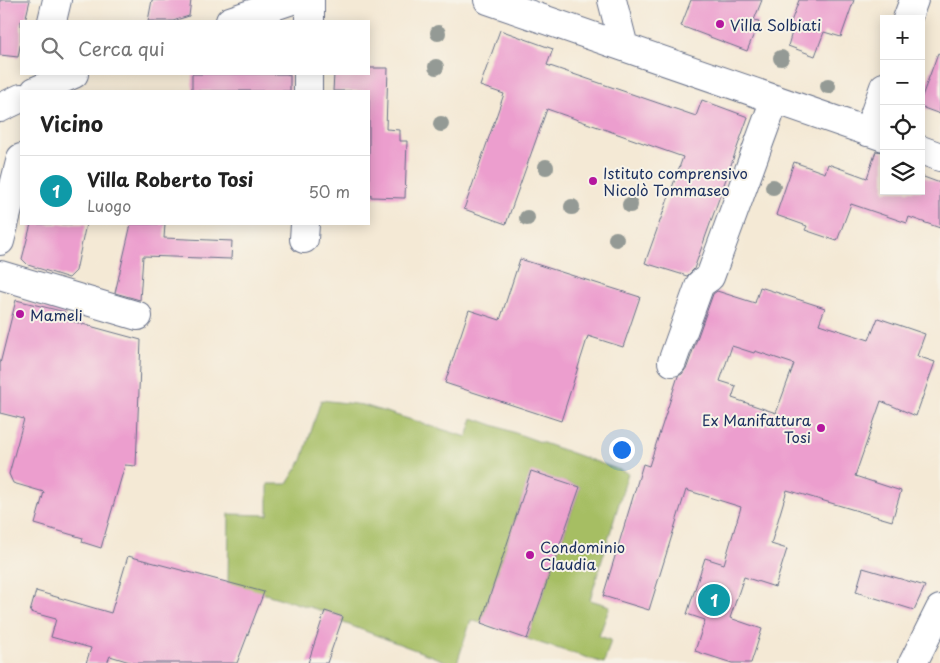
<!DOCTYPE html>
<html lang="it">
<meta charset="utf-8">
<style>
:root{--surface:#fff;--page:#f6f6f6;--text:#222;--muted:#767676;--line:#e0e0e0;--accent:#b5179e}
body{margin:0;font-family:"Playpen Sans",sans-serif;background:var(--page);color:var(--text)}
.controls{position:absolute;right:15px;top:15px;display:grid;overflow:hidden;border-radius:0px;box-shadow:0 2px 12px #0003}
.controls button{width:45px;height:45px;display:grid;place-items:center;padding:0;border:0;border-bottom:1px solid var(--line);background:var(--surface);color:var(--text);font:25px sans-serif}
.you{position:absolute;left:621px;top:449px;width:18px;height:18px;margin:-12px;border:4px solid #fff;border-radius:50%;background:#1a73e8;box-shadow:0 0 0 8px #1a73e833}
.badge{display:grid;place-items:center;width:32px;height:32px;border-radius:50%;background:var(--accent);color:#fff;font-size:16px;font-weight:700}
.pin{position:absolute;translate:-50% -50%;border:2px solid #fff;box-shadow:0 1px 5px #0006}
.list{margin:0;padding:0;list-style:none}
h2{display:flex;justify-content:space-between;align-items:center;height:65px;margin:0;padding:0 20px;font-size:21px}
h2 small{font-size:16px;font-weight:400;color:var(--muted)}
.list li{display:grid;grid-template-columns:32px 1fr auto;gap:15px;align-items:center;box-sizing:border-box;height:70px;padding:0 20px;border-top:1px solid var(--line)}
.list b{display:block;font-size:19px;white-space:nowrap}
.list p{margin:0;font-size:16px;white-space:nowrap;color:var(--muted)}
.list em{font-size:16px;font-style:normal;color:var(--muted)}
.icon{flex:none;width:28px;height:28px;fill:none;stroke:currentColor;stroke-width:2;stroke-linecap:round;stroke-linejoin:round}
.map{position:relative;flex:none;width:940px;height:663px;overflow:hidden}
.search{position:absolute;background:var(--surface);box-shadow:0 2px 12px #0003;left:20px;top:20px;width:350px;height:55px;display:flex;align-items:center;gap:12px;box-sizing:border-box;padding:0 18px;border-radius:0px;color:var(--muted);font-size:19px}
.panel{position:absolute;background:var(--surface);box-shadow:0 2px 12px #0003;left:20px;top:90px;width:350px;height:135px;border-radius:0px}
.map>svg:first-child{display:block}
.green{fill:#a6be63;stroke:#607660}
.building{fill:#ec9ece;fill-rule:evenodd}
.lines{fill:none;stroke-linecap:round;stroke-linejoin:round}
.minor-casing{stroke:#677088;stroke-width:30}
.minor{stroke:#fff;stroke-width:28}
.tree{fill:#949a95}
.poi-dot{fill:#b5179e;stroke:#f7f3e8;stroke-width:2}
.labels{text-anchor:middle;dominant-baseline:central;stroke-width:4;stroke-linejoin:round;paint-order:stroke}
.poi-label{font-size:15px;fill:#1b2f5e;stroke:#f7f3e8;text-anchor:start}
</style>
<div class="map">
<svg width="940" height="663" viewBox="0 0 940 663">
<rect width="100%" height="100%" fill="#f7f3e8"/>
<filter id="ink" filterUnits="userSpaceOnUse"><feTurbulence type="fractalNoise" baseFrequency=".02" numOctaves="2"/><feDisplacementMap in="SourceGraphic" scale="10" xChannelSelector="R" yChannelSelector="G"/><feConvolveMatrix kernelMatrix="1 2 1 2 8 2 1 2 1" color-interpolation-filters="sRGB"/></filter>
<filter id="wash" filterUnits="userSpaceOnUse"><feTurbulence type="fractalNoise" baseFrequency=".0096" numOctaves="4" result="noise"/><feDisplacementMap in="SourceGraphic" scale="20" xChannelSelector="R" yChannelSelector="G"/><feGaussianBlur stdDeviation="1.12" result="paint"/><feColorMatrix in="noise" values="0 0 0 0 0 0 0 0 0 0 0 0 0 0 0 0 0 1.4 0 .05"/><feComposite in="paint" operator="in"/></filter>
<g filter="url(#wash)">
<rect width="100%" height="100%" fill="#f4e9d5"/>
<path class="green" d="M321,400L363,405L467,437L473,418L628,473L590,600L610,606L599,636L611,640L604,663L527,639L580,487L531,472L481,623L471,620L457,663H450L341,622L343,617L228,583L229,514L268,515V484H287L302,460Z"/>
<g id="blocks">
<path class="building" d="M0,0H30L25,21H21V41L18,57L0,55Z
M152,0H191L189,16L173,21H148Z
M691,0H762L754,20L759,21L747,51L681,26Z
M799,0H854L841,37L824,32L815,56L788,46L792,32L788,30Z
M500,30L553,49L547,65L696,116L702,100L748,117L694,269L687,276L645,263L683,157L547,109L506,224L464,209L504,94L480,86Z
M938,53L940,54V114L921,107V99Z
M369,68H388L386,129L400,130V141H407L405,198L371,197V194H369V91H333L334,74H369Z
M192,74H286L290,75V91H192Z
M876,151L884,152V191H921V176L940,183V228L909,217L907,223L851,204L837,241L805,230L807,226L776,215L794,162L825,173L828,164L867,178Z
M31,224H86L76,271L69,278L28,265L22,259Z
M131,224H165L164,238L232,241L231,259L143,256L140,300L115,293Z
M520,259L640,297L623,347L588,336L561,421L445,383L469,310L500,320Z
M760,287L825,308L819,324L869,340L878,318L925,334L917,356L935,362L916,416L881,401L855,476L901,491L892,521L787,490L771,544L787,549L775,587L744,577L730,618L762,629L751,663H732L695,651L705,620L687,614L705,558L724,564L741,507L686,490L649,610L603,596L643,464L649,466L678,376L682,374L687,367L713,294L717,291L755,303ZM732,346L754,353L755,351L794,364L776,413L732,398L736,386L720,381Z
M16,300L65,312L64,319L141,340L136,466L125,465L101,548L82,542L83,538L35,524L44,492L13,483L9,474L24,419L0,413V364Z
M531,471L580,487L527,639L481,623Z
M128,556L264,592L237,663H133L110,656L107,663H86L91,648L51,637L56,619L30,612L36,591L111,613Z
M863,568L925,586L914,610L856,592Z
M325,611L343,617L327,663H308Z"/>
</g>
</g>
<g filter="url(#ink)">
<use href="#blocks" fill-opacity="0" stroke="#677088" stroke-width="1"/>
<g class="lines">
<g class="minor-casing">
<path id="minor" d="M488,0L884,137
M612,0L624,47
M907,19L914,0
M52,21L57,0
M230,21L292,0
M310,21V0
M35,91L74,74
M308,91V74
M0,108L21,98
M868,132L884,87
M921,150L940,157
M304,239L305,224
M0,241L21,158
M0,275L138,316
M672,362L700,284L710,277L775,99
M913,663L940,609"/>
</g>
<use href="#minor" class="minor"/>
</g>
<g class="tree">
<circle cx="438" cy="33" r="8"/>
<circle cx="781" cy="58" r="8"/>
<circle cx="436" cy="67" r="8"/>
<circle cx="828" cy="86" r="8"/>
<circle cx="441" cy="124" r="8"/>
<circle cx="546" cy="167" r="8"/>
<circle cx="773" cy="187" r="8"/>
<circle cx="630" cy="205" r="8"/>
<circle cx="572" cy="207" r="8"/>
<circle cx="527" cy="218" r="8"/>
<circle cx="616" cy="239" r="8"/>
</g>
</g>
<g class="poi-dot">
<circle cx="720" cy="24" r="5"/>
<circle cx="593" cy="181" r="5"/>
<circle cx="20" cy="314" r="5"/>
<circle cx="821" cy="428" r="5"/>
<circle cx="530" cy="555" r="5"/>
</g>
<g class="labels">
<g class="poi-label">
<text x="730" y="24">Villa Solbiati</text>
<text x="603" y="172">Istituto comprensivo<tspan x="603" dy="17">Nicolò Tommaseo</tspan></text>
<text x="30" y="314">Mameli</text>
<text x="811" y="419" text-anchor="end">Ex Manifattura<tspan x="811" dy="17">Tosi</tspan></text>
<text x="540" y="546">Condominio<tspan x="540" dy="17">Claudia</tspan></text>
</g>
</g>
</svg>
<div class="controls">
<button>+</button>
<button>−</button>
<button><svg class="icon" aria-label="locate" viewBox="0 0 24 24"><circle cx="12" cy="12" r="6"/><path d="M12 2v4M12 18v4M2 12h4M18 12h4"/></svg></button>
<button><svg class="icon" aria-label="layers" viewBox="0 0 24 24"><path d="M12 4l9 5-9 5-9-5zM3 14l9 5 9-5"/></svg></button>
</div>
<div class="you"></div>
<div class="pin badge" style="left:714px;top:600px;background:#0f9aa8">1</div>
<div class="search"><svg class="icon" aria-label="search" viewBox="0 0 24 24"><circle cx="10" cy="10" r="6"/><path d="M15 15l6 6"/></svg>Cerca qui</div>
<section class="panel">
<h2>Vicino<small></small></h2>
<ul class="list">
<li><span class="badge" style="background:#0f9aa8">1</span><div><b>Villa Roberto Tosi</b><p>Luogo</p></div><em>50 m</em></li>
</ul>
</section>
</div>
